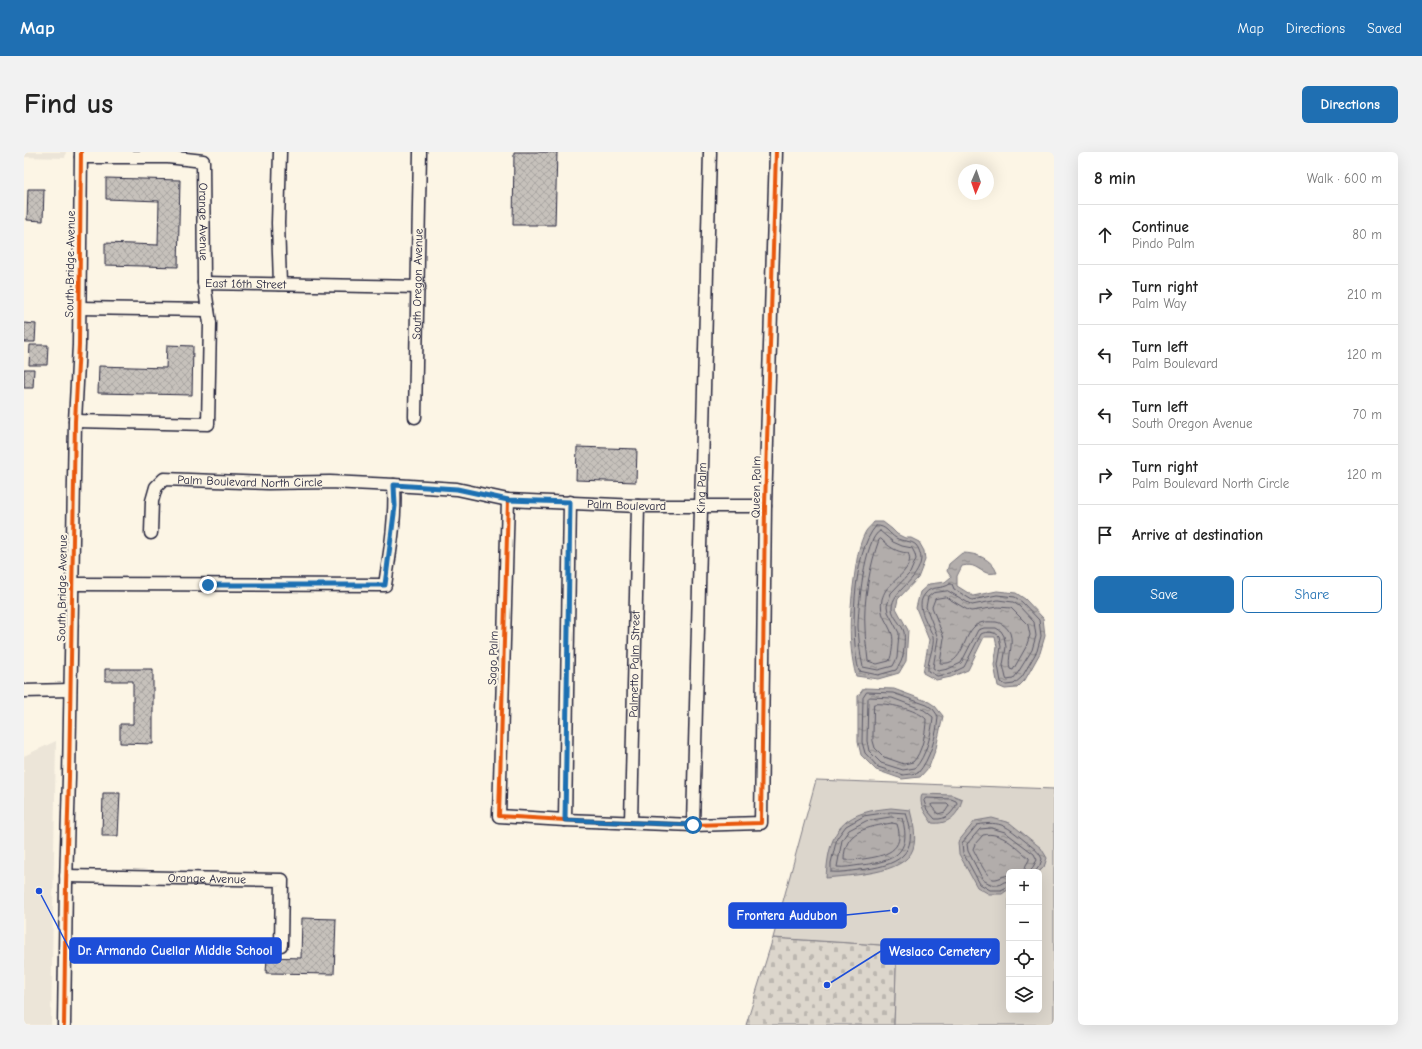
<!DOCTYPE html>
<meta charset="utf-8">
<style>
:root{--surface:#fff;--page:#f2f2f2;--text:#222;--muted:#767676;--line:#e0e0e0;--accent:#1f6fb2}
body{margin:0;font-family:"Comic Neue",sans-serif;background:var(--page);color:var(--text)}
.controls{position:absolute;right:12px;bottom:12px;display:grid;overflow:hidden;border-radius:6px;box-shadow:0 4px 16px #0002}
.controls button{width:36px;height:36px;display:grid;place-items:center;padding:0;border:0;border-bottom:1px solid var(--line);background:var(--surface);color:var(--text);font:20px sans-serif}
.compass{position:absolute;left:934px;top:12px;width:36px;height:36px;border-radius:50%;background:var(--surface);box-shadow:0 4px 16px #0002;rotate:182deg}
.stop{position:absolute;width:12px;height:12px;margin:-9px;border:3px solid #1f6fb2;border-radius:50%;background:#fff}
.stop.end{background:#1f6fb2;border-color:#fff;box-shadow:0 1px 4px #0008}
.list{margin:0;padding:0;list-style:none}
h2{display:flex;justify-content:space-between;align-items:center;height:52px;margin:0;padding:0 16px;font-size:17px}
h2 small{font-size:13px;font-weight:400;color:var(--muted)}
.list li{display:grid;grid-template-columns:26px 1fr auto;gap:12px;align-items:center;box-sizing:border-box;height:60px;padding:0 16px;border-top:1px solid var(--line)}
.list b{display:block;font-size:15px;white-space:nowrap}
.list p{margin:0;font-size:13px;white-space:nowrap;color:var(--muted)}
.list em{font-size:13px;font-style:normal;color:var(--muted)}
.actions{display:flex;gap:8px;padding:12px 16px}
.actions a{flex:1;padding:9px 0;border:1px solid var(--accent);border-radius:6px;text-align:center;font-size:14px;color:var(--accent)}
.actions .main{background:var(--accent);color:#fff}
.icon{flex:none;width:22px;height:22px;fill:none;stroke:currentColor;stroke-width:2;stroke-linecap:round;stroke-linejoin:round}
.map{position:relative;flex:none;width:1030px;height:873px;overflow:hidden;border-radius:6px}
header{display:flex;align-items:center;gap:24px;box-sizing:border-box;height:56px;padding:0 20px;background:var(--accent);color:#fff}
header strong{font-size:19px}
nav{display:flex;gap:22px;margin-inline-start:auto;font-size:14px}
.intro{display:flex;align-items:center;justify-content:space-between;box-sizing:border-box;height:96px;padding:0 24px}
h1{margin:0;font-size:28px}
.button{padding:10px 18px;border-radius:6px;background:var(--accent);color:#fff;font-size:14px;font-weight:700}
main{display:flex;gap:24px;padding:0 24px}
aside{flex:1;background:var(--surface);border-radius:6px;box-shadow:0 4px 16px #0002}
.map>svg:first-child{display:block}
.built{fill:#ece5d8}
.cemetery{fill:url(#cemetery-stones);stroke:#7f7c84}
.park{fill:#dcd6cc;stroke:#7f7c84;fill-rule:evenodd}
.water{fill:url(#water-ripples);stroke:#78757e}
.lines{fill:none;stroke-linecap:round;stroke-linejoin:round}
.shore{stroke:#5c5a68;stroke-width:1}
.building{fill:url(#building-cross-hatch);stroke:#22223b}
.minor-casing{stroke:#22223b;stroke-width:15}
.minor{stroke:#fcf5e5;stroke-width:12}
.cycleway-casing{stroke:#fcf5e5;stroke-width:6}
.cycleway{stroke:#e8590c;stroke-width:4}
.route{stroke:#1f6fb2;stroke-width:5}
.labels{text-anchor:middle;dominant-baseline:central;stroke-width:4;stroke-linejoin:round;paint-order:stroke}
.street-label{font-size:12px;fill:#22223b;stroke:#fcf5e5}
.leader{fill:none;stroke:#1d4ed8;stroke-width:1.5}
.callout-dot{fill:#1d4ed8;stroke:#fcf5e5;stroke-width:1.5}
.callout{fill:#1d4ed8;stroke:#1d4ed8;stroke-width:1.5}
.callout-label{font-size:13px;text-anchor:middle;font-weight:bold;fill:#fff}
</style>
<header>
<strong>Map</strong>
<nav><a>Map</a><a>Directions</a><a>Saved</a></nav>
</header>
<div class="intro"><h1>Find us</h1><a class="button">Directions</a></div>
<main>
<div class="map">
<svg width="1030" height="873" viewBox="0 0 1030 873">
<defs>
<pattern id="cemetery-stones" width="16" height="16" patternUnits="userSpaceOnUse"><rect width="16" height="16" fill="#dcd6cc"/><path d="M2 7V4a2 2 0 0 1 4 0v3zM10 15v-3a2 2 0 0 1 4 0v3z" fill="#bcb7b0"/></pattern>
<pattern id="water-ripples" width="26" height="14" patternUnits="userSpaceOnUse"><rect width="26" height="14" fill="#b2adab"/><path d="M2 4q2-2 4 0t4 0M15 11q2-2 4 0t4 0" fill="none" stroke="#908c8c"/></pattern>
<pattern id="building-cross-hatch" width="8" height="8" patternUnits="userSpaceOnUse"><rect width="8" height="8" fill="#c6c1bb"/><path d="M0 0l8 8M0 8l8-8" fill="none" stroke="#aaa6a2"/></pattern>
</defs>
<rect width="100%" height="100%" fill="#fcf5e5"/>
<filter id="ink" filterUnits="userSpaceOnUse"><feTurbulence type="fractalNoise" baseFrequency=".025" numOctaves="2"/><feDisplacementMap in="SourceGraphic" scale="8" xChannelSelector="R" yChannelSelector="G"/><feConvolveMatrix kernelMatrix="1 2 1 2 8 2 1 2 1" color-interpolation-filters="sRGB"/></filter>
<g filter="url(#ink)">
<path class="built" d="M0,0H42L41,6L0,5Z
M32,589L27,873H0V604Z"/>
<path class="cemetery" d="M749,786L873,794L870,873H722Z"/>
<path class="park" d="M792,628L1030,637V873H870L873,794L749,786ZM985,720H1015V858H985Z"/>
<path class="water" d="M850,370H859L868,377L873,382L881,386H887L895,390L900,399L901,408L894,426L874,447L872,456L884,478L882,509L875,521L854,527L832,524C823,489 826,455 831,420C833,407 835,391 842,379C844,376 848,373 850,370Z
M938,401C953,401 968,407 973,421C970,421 966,422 963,421C952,417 951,411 938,414L933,424V434L949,444L973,439L992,441L1001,447L1019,466L1021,484L1016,501L1001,528L993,536L981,537L974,534L970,513L973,495L971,485H960L944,518L927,525L912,528L899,521L905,488L892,456L896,440L905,432L921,430L927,425L923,419L925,412Z
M840,536L870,537L905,550L911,554L919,564L912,596L905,615L896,625L878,627L852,618L837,603L834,590V544Z
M898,642L928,643L938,647C935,663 924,673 908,671C902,662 894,653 898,642Z
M867,656L886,658C889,671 893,684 889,697C880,723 825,723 802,726C804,697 808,671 839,661C848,658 858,657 867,656Z
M968,666L986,671L1017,696L1023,706L1020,715L1015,720H985V737L978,742H965L953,735L935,702L934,690L951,669Z"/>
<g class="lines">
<path class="shore" d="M852,374C862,373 865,382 872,386C878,390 887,388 892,393C895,396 897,403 897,407C895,429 868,438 868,456C868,465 878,472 880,480C881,485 880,503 878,507C877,511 874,515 872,518L854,523L835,519C826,486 828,400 852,374Z
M856,379L869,390L878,394L888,396L891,402L892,407L886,421L867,441L863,454L864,460L875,481L873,506L869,514L854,518L839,515C836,503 835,488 834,475C834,458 840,386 856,379Z
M857,387C865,395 872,400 884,401C892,415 868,429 862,438C860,441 859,444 858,447C855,464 863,468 868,482C870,487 868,504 865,509L853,512L844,509C843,498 841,487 841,476C839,450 846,412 855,388Z
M926,432H928L930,437L948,448L973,443L991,445L998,450L1015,468L1017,484L1013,499L998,525L990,532L982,533L977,530L974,513L977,495L975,484C972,480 962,479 957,482L940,515L926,522L913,524L904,519C903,509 911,494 909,485C905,472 890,455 901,442C907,433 918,438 926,432Z
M924,439L948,453L974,448L989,450L995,454L1010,470L1012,484L1008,498L993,522L989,527L983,528L982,526L979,513L982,495L980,484L977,479L972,476H960L954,478L937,511L924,517L914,519L909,516L914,486L902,455L904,445L909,441Z
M922,445L942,457L947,459L974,455L987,456L1004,473L1006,483L1002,495L989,518L986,517C983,506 990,493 986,481C983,475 978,471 972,470C966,470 959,469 954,472C938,480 941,515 916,511L920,486L908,455L911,447Z
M843,540L869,541L903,553L909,557L914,564C913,582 906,608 894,621L879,623L854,615L841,601L838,590L839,546Z
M846,545L868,546L900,558L909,565C908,580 902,605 891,616L879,618L857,611L845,599L843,589L844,547Z
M850,552C862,550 894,558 902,567C902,580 898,601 889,610L880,612L860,605L851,596L849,589Z
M902,646L927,647L932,649L933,651C929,661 922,668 911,667L903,658L900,649Z
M909,652H923L925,654L921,660L914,662L908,655L907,653Z
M867,660L882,661C897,704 872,714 835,718C826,719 816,721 807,720V711L813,686L822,674L840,664Z
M867,665L878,666C889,702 868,710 837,713C829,714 820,716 813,715L818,688L825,678L842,669Z
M868,671L873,672C882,699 861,704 839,707C833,707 826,709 820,708C820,678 844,675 868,671Z
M985,723C980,723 974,728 969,727C962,725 953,704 949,697L951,692L959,683C978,679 991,695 1005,706V708L1002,713L1000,720
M985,729L980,730L975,733H968L959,728L944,699L943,692L956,677L967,676L981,680L1010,702L1013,708L1006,720
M985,734L977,738H966L956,732L939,701L938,691L953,673C978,668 983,675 1001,689C1008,695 1015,699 1018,707L1016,713L1011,720"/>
</g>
<path class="building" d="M490,0H533L531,73H489Z
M82,26L156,28L154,115L81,113V91L134,93L135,49L82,47Z
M4,37H20L19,69L3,68Z
M0,171L12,172L11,190H0Z
M6,193H24L23,213H5Z
M143,193L169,194L168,243L74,241L75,214L142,216Z
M0,217H10L9,236H0Z
M553,295L613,297L612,330L552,328Z
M81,517H129V592L96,591V572H109V529H81Z
M79,641H96L94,684H78Z
M278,766L312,767L310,822L242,821L243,805L277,806Z"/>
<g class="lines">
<g class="minor-casing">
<g id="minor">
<path id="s1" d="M57,5H144L179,9L180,131"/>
<path d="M256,132L254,71L256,0"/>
<path id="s2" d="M55,156L184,158L180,131L395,135"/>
<path id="s3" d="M391,265L396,0"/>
<path d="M51,269L184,272L186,171L184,158"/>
<path d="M484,348L475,664L541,668L669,673L737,671L741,354L752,0"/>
<path id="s4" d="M127,381L128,349L132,335L140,327L244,331L306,330L370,333L433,337L484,348L614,354H741"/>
<path d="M48,432L361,433C366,400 372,367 370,333"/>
<path d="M0,539L46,538"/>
<path d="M541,668L546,350"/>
<path id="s5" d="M607,670L614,354"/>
<path id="s6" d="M669,673L686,0"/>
<path id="s7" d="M42,724L258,728L257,793"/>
<path d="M40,873L42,732L45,625L51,269L55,193L57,0"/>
</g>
</g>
<use href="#minor" class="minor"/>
<g class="cycleway-casing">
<path id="cycleway" d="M484,348L475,664L541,668L669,673L737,671L741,354L752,0
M40,873L42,732L45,625L51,269L55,193L57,0"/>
</g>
<use href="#cycleway" class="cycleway"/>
</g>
</g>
<g class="lines" filter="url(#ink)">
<path class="route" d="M184,433H361L371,354L370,333L433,337L484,348L546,350L541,668L669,673"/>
</g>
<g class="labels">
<g class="street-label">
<text stroke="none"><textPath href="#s1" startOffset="183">Orange Avenue</textPath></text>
<text transform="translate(46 112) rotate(-89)">South Bridge Avenue</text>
<text stroke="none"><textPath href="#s3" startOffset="133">South Oregon Avenue</textPath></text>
<text stroke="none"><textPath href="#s2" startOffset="198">East 16th Street</textPath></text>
<text stroke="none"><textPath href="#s4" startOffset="144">Palm Boulevard North Circle</textPath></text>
<text transform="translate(732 335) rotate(-89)">Queen Palm</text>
<text stroke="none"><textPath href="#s6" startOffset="337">King Palm</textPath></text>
<text stroke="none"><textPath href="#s4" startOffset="522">Palm Boulevard</textPath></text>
<text transform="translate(38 436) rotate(-89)">South Bridge Avenue</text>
<text transform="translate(469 506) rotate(-88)">Sago Palm</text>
<text stroke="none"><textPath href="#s5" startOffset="158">Palmetto Palm Street</textPath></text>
<text stroke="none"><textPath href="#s7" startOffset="141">Orange Avenue</textPath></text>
</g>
</g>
<path class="leader" d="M871 758L822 763M15 739L46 798M803 833L857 799"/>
<g class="callout-dot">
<circle cx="871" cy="758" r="4"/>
<circle cx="15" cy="739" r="4"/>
<circle cx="803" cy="833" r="4"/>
</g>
<g class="callout">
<rect x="705" y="751" width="117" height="25" rx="4"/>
<rect x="46" y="786" width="211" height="25" rx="4"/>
<rect x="857" y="787" width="118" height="25" rx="4"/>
</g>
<g class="callout-label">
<text x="763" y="768">Frontera Audubon</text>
<text x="151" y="803">Dr. Armando Cuellar Middle School</text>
<text x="916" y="804">Weslaco Cemetery</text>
</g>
</svg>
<div class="controls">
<button>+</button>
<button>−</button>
<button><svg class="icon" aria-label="locate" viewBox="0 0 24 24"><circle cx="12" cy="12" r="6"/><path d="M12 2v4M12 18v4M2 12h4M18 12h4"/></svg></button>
<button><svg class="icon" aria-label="layers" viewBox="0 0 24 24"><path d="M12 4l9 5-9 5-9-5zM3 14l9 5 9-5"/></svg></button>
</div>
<svg class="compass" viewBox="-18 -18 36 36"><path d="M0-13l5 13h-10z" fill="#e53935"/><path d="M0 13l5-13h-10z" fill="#767676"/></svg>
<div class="stop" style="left:669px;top:673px"></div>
<div class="stop end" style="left:184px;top:433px"></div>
</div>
<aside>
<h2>8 min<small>Walk · 600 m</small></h2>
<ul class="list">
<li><svg class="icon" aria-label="ahead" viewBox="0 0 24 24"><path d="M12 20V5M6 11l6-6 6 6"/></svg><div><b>Continue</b><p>Pindo Palm</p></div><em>80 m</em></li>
<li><svg class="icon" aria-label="right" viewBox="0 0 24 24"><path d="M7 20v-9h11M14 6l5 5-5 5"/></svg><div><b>Turn right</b><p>Palm Way</p></div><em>210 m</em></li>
<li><svg class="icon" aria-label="left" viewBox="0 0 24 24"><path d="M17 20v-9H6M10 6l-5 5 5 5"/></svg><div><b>Turn left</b><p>Palm Boulevard</p></div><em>120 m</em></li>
<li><svg class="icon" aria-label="left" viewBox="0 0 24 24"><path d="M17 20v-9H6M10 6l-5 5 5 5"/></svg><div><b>Turn left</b><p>South Oregon Avenue</p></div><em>70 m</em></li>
<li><svg class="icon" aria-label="right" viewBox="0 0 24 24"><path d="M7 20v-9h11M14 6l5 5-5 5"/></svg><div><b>Turn right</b><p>Palm Boulevard North Circle</p></div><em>120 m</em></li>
<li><svg class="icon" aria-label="arrive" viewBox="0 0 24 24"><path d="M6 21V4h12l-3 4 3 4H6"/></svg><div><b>Arrive at destination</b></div></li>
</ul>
<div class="actions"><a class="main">Save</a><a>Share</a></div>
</aside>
</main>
